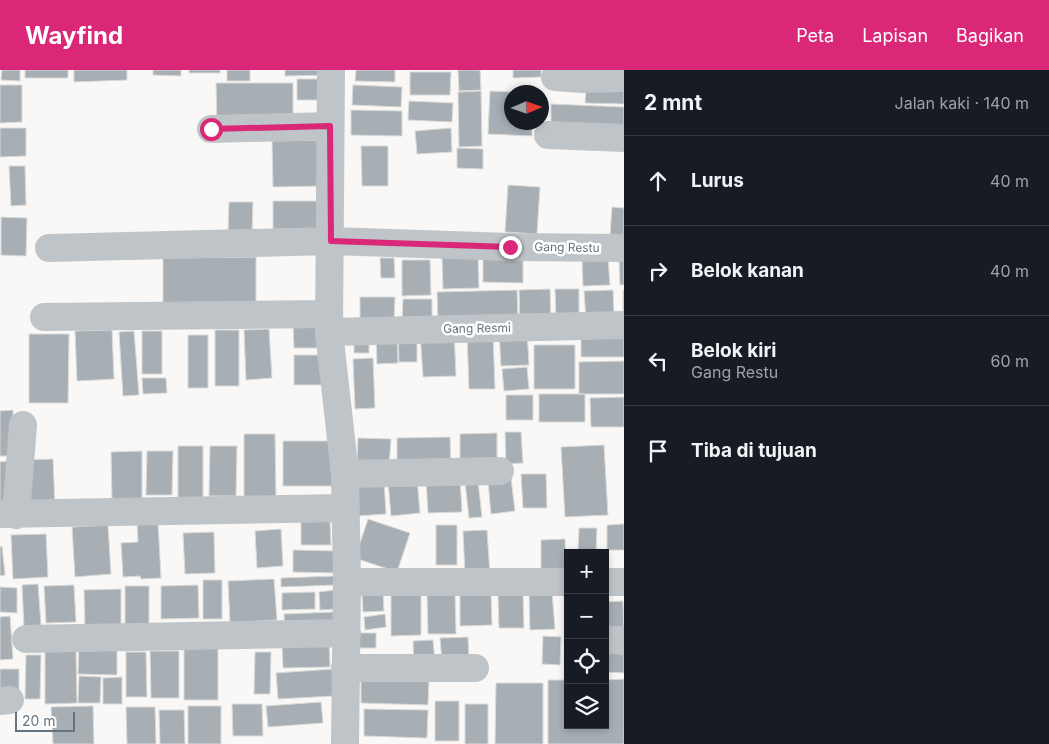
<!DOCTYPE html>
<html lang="id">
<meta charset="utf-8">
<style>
:root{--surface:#171b24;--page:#20242c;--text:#f1f3f6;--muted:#9ea1a6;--line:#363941;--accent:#db2777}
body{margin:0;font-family:Inter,sans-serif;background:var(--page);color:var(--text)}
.controls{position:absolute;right:15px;bottom:15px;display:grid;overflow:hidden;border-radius:0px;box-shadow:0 2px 8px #0003}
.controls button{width:45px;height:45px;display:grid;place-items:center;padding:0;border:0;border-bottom:1px solid var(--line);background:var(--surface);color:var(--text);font:25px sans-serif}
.compass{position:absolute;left:504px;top:15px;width:45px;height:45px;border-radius:50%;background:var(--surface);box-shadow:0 2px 8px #0003;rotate:88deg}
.scale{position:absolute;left:15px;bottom:12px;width:60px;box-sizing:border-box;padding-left:5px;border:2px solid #657580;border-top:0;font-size:14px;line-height:18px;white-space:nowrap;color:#657580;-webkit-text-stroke:4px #fff;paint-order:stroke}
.stop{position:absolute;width:15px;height:15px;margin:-11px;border:4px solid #db2777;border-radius:50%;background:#fff}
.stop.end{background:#db2777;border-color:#fff;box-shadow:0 1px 5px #0008}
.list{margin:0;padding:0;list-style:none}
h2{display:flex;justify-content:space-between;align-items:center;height:65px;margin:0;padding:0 20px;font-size:21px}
h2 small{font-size:16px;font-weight:400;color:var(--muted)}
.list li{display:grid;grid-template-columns:32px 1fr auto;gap:15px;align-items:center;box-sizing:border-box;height:90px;padding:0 20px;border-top:1px solid var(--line)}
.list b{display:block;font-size:19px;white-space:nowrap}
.list p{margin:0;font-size:16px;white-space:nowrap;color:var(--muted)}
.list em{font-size:16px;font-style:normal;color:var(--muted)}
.icon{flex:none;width:28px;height:28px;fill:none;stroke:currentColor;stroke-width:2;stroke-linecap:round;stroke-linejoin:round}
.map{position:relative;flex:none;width:624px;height:674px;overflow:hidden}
header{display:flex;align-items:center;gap:30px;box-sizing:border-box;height:70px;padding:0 25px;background:var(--accent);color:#fff}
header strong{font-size:24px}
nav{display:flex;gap:28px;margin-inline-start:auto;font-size:18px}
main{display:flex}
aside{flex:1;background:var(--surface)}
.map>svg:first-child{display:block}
.building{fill:#a7afb5;stroke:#dadad8}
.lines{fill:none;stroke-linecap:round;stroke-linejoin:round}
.minor{stroke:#bfc4c8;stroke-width:28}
.route{stroke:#db2777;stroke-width:6}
.labels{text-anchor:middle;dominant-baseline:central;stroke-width:5;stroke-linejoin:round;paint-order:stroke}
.street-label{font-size:12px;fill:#657580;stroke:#fff}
</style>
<header>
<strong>Wayfind</strong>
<nav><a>Peta</a><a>Lapisan</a><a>Bagikan</a></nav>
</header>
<main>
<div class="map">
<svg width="624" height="674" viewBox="0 0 624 674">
<rect width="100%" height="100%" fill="#f9f8f6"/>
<path class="building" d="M2,0H20V11L1,10Z
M25,0H68V8H25Z
M74,0H127V10L74,12Z
M153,0H181V6L153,5Z
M189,0H220V3H189Z
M227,0H250V11H227Z
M285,0H328V5L285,6Z
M356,0H395V12L355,11Z
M458,0H480L481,20L459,21Z
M513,0H541V7L513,8Z
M410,2H451L450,25H410Z
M297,9H330L318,30H297Z
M216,13H293V54H217Z
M0,15H22V52L0,53Z
M353,15L402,17L401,37L352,35Z
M586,18L624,19V34L585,33Z
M481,21L482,76L459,77L458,22Z
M490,21L512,22V52H532V66L488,64Z
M409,31L453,33L452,52L408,50Z
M551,34L624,37V60L551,57Z
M351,40L402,41V66L351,65Z
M0,58H26V86L0,87Z
M451,58L452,82L417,84L415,61Z
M323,70V116L273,117L272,71Z
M361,76H388V116H362Z
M457,78L483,79V99L457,98Z
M9,96H25L26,135L11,136Z
M508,115L540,117L537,164L505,162Z
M273,131H318L319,166L273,167Z
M229,132H253L252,163L228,162Z
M612,137L624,138V167L610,166Z
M1,147L27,148L26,186L1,185Z
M478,186L479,218L443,219L442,187Z
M256,187V241L163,242V188Z
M380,188H394L395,208H381Z
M483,188H523V213L483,212Z
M608,188L610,215L583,216L582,189Z
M402,190H430L431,225L402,226Z
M619,190H624V215H620Z
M550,219L551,251L520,252L519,220Z
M555,219H579V250H556Z
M517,220L518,249L438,251L437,222Z
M613,220L614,247L586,249L584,221Z
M623,220H624V248H623Z
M360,227H395L394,255H360Z
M403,229H432V251H402Z
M322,252V278H294L293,253Z
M269,259L272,308L246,310L244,260Z
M454,259L456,306L423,307L420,261Z
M112,260L114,309L77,311L75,261Z
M215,260H239V316H215Z
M527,260L529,295L501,296L499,261Z
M581,260H624V287H581Z
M134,261L139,325L123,326L119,262Z
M142,261H162V304H142Z
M417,261V292H399L398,262Z
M397,263L398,293L377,294L376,264Z
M493,263L495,319H469L467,264Z
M29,264H69L68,333H29Z
M188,265H208V318H188Z
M354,266H369V283H354Z
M534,275H575V319H534Z
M294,285H326V315H294Z
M373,288L375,338L355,339L353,289Z
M624,291V324H579V292Z
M527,297L529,319L504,321L502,299Z
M142,308H166L167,323L143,324Z
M539,324H585V352H539Z
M506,325H533V350H506Z
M624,327V357H591L590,328Z
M13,340L14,386H0V341Z
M505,362H521L523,393L506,394Z
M497,363V393H460V364Z
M244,364H275L276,429H244Z
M450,367L451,401H397V368Z
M358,368L391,369L389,398L357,396Z
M283,371H334L333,416H283Z
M604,375L608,445L565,447L561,377Z
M178,376H203V429L178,428Z
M210,376H237L236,426H209Z
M142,381V430H112L111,382Z
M147,381H173L172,425H146Z
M53,389L55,437L26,438L25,390Z
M10,391L11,440H0V392Z
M521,404H546L547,438H523Z
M417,408L420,443L391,446L388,411Z
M460,408L462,442L428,443L426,409Z
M511,408L515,441L491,444L488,411Z
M384,410L386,444L358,446L355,412Z
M478,411L482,447L469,448L465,412Z
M368,449L410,463L397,502L355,488Z
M301,451H330L331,475H301Z
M158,452L161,508L141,509L140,506L123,507L121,473L138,472L137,453Z
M624,454V480H607V455Z
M108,455L111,504L75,507L72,457Z
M436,455H457V495H436Z
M579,458H597L596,481L578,480Z
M281,459L283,496L257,498L255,461Z
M487,460L490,504L465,505L463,461Z
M214,462L215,503L185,504L183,463Z
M46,464L48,507L13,509L11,465Z
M565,469L566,503H541V470Z
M2,476L5,505L0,506V477Z
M293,480L337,481L336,503L293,502Z
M335,506V515L281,517V508Z
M274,509L277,550L230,553L228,511Z
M203,510H222V549H203Z
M38,514L41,555L24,557L22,515Z
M74,515L76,552L46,553L44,516Z
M198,515L199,548L161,549V516Z
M125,516H149V558H125Z
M0,517L17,518V543L0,542Z
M121,519V558L85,559L84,520Z
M335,520L336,539L320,540L319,522Z
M315,522V539L282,540V523Z
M383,522L384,541L363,542L362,523Z
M552,522L555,559L530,560L529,523Z
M391,523H421V565L391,566Z
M455,524L456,564H428L427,525Z
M460,524H491L492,555L460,556Z
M498,525H523L524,558H499Z
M623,531L624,566L605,567V532Z
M335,542L336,562L285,563L284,544Z
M385,544L386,557L365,560L364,547Z
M10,546L13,589L0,590V547Z
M357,563H376V578H357Z
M543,566L561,567L560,595L542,594Z
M468,567L469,591L442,592L440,568Z
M433,570L435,592L414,593L413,571Z
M329,572L330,597L283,598L282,573Z
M79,577H117V605L78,604Z
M218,578V630H184V579Z
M45,581H76L77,633L45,634Z
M150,581H179V628H151Z
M126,582H146L147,627H126Z
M255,582H271L270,624H254Z
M565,583H568V602H565Z
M605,583L624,584V603L605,602Z
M26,585H41L40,629H25Z
M0,599H19V626H0Z
M333,599L334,626L278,629L276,603Z
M79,606L101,607L100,633H78Z
M361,606L429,608L428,635L361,633Z
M122,607V634H103V608Z
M624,609V674H548V610H568V655H605V610Z
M496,613H543V674H495Z
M435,631H459V671H435Z
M321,632L323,653L268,657L266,636Z
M232,634H262L263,666H233Z
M465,634H488V674H465Z
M93,636L94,674H53L51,637Z
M188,636H221V674H188Z
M126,637H155L156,674H127Z
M364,639L428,640L427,668L364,666Z
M159,640H184L185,674H160Z"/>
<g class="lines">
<path class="minor" d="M331,0L329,262L345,404L347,512L345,674
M555,7L582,9L624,8
M211,59L330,56
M548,65L624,68
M49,178L331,171L510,177L624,178
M44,247L329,244
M329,262L624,255
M345,404L500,401
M0,444L346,438
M16,445L23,355
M347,512H568
M605,512H624
M26,569L347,563
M605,570H624
M345,598H475
M0,631L10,630"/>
</g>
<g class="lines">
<path class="route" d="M211,59L330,56L331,171L510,177"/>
</g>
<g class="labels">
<g class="street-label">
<text transform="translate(567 177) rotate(1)">Gang Restu</text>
<text transform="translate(477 258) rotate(-1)">Gang Resmi</text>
</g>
</g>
</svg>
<div class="controls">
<button>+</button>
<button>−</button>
<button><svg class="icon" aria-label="locate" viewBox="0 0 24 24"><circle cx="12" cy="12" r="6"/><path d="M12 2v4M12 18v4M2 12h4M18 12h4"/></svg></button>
<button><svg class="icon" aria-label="layers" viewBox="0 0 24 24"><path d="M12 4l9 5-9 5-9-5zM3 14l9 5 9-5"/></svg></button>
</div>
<svg class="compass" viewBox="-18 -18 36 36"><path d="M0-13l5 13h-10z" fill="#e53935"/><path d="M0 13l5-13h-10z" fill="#9ea1a6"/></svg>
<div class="scale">20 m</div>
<div class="stop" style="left:211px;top:59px"></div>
<div class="stop end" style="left:510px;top:177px"></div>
</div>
<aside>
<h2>2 mnt<small>Jalan kaki · 140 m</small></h2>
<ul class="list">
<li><svg class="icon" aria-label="ahead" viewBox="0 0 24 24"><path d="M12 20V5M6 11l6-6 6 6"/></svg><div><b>Lurus</b></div><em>40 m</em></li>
<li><svg class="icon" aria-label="right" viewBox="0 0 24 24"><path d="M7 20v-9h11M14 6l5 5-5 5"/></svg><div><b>Belok kanan</b></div><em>40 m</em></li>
<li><svg class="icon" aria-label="left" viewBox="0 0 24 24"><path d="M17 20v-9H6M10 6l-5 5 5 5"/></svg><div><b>Belok kiri</b><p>Gang Restu</p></div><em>60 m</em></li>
<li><svg class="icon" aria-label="arrive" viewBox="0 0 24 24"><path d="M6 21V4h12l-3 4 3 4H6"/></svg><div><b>Tiba di tujuan</b></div></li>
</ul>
</aside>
</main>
